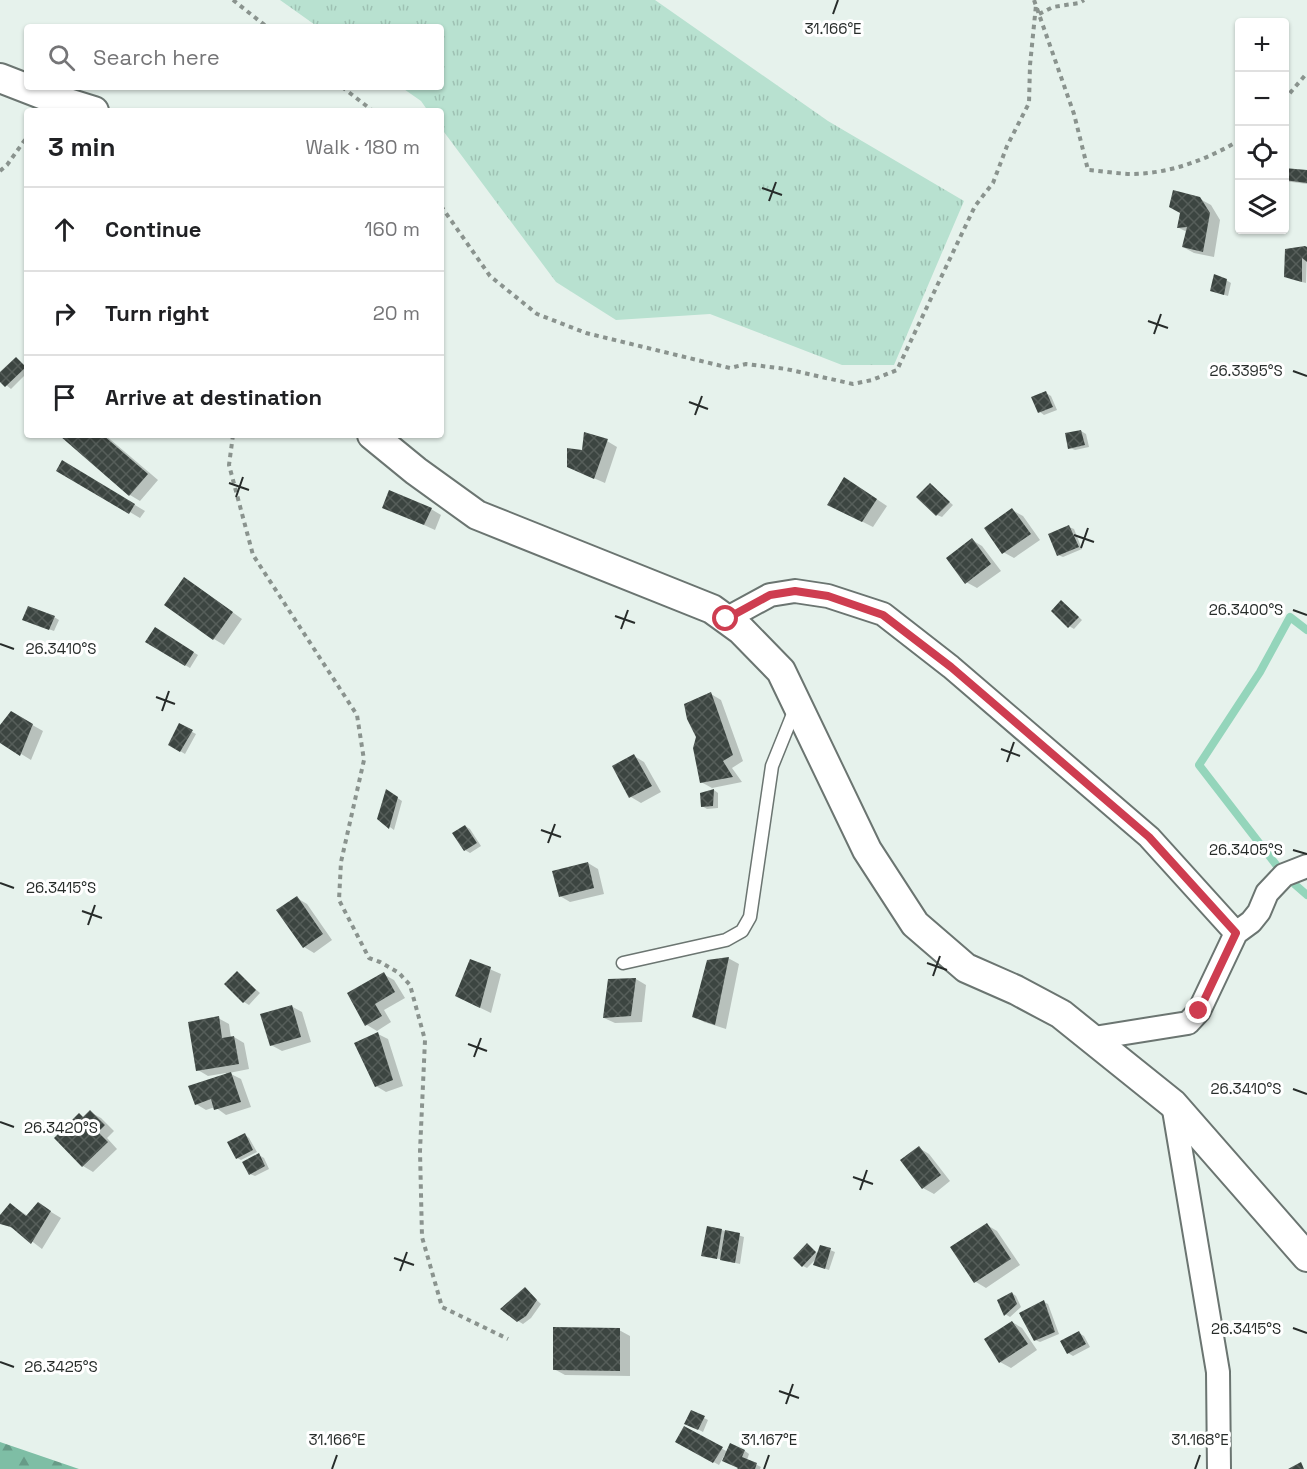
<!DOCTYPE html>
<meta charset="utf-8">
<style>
:root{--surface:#fff;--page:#f6f6f6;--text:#202124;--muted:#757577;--line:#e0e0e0}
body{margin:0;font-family:"Space Grotesk",sans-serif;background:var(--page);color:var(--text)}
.controls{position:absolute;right:18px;top:18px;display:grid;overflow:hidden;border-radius:6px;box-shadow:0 2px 4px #0004}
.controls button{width:54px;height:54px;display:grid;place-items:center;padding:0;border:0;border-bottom:2px solid var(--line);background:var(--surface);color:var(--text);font:30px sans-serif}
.stop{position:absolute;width:18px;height:18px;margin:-14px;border:4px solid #ce3d50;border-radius:50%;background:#fff}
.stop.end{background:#ce3d50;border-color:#fff;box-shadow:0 2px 6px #0008}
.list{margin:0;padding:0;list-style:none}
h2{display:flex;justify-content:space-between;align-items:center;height:78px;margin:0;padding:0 24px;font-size:26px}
h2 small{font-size:20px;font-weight:400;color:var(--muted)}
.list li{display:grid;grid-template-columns:39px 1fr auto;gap:18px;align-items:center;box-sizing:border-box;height:84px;padding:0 24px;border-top:2px solid var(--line)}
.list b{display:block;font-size:22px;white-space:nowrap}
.list em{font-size:20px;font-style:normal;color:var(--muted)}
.icon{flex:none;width:33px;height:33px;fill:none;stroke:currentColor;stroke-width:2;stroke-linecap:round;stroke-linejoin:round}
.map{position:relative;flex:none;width:1307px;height:1469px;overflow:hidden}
.search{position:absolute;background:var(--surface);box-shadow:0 2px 4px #0004;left:24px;top:24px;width:420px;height:66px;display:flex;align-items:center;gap:15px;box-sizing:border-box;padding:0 21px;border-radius:6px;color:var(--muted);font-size:22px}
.panel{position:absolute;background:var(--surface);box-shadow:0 2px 4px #0004;left:24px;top:108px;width:420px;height:330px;border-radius:6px}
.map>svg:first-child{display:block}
.grass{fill:url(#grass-tufts)}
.forest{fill:url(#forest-firs)}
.shadow{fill:#0003}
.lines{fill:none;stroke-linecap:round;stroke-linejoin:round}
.stream{stroke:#94d5bb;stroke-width:8}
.building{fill:url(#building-cross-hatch)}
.service-casing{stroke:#6b7571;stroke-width:15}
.minor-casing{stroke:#6b7571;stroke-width:26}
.tertiary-casing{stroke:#6b7571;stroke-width:32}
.path{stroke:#8a938e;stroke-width:4;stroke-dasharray:4.5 4.5;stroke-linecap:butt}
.service{stroke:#fff;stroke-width:12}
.minor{stroke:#fff;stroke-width:22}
.tertiary{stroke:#fff;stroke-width:28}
.route{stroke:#ce3d50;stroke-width:8}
.ticks{fill:none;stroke:#272c2a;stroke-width:2}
.ticks-label{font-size:15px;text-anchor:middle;fill:#272c2a;stroke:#fff;stroke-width:6;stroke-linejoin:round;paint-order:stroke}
</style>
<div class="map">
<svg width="1307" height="1469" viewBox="0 0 1307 1469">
<defs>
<pattern id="grass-tufts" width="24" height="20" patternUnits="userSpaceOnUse" patternTransform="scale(1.5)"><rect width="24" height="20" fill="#b8e1d0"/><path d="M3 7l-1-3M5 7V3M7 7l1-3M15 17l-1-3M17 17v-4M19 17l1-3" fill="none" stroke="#9ec1b3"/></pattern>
<pattern id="forest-firs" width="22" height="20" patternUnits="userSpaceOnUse" patternTransform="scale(1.5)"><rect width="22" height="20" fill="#7ebea5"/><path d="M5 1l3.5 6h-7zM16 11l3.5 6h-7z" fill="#679b87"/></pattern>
<pattern id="building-cross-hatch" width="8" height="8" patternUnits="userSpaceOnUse" patternTransform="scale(1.5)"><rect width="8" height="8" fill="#3c4541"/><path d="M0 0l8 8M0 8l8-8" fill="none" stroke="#565e5a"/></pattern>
</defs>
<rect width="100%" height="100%" fill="#e6f2ec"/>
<path class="grass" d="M280,0H655L828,121L964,201L894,365H842L710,314L616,320L556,282L441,128V111H428L421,101L401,87H441V27H318Z"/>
<path class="forest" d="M0,1442L79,1469H0Z"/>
<path class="shadow" d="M1284,170L1307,172V184L1284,181Z
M1200,199L1211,205L1220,220L1214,257L1194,253L1183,247L1187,232L1179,228Z
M1307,249L1306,283L1290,279Z
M1226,280L1231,283L1228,296L1211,291Z
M16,359L27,368V373L11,389L0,380V374Z
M1046,393L1051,396L1057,410L1044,415L1040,412Z
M1081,431L1086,434L1089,447L1075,450L1070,448Z
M63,435H105L158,480L140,501L130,495Z
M607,441L617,447L605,483L568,467L583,451Z
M63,462L145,511L140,518L58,470Z
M854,484L887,506L873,527L839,510Z
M930,485L953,505L942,517L937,515Z
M384,507L431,509L441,515L435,530Z
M1012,510L1023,516L1040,540L1014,558L1003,552Z
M1069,527L1074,529L1082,549L1063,557L1058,555Z
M972,540L982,546L1001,571L977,588L966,582Z
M195,585L242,619L224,645L214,639Z
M1066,605L1082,620L1074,629L1069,626Z
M54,617L59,620L54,631L29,622Z
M155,629L198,655L190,668L147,642Z
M711,694L721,700L743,761L732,768L742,782L712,788L701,782Z
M11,713L43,731L31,760L0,741V727Z
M179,725L196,734L185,754L170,745Z
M634,756L644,762L661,792L641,803L631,797Z
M714,790L718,793V808L707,809L702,806Z
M387,791L402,801L394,830L379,819Z
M465,826L470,829L481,846L470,853L465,850Z
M588,863L598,869L604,894L570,902L560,896Z
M297,898L307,904L332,940L314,953L304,947Z
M728,958L739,964L726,1029L704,1022L694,1016Z
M471,961L501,974L491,1013L468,1002Z
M237,973L260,993L249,1005L244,1002Z
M383,974L394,980L405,998L384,1010L391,1022L377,1031L367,1025Z
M636,979L646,985L642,1022L615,1023L604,1018Z
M291,1006L302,1012L311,1042L282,1051L271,1045Z
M218,1018L229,1024L231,1038L234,1037L244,1043L249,1069L229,1073L241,1079L251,1107L226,1115L215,1107L206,1110L196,1104L226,1075V1073L208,1076L198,1070Z
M378,1034L388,1039L403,1086L386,1092L376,1086Z
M90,1112L101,1118L114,1131L107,1138L117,1149L93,1172L83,1166L79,1115L84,1118Z
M245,1135L249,1138L257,1152L241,1160L237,1158Z
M919,1148L929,1154L950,1181L934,1194L923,1188Z
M259,1155L264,1158L269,1169L255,1176L250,1174Z
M38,1204L61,1218L42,1249L17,1230L0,1223V1218L11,1205L28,1216Z
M987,1225L997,1231L1020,1265L986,1288L976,1282Z
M722,1230L744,1237L740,1264L703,1255Z
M811,1248L818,1254L830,1250L835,1252L829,1270L820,1267L817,1258L807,1268L803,1266Z
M525,1289L541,1304L531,1318L523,1324L518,1321Z
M1012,1293L1016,1296L1021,1307L1010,1317L1005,1314Z
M1044,1302L1048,1304L1059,1334L1040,1342L1035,1340Z
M1012,1322L1022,1328L1037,1350L1011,1368L1000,1362Z
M619,1330L630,1336V1376L565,1375L554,1369Z
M1079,1333L1084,1336L1090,1347L1073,1356L1068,1353Z
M692,1412L708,1420L703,1432L686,1423Z
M685,1428L728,1452L731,1445L745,1451L749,1454L747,1460L761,1467L760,1469H739L725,1454L719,1465L677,1442Z"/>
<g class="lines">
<path class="stream" d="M1307,630L1290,617L1260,672L1199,765L1284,875L1307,895"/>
</g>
<path class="building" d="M1284,168L1307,170V183L1284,180Z
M1173,190L1200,197L1210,213L1203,252L1182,247L1187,227L1177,228L1180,213L1169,207Z
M1305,246L1307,247V262L1302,258V282L1284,277L1285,249Z
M1214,274L1227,279L1224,295L1210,291Z
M16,357L26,367L5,387L0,382V372Z
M1046,391L1053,407L1038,413L1031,397Z
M1081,430L1085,445L1068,449L1065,433Z
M584,432L608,439L594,479L567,467V448L582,450Z
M61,435H103L148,474L129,496L60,436Z
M62,460L135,504L129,514L56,471Z
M844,477L877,499L862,522L827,505Z
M930,483L950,502L936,516L916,497Z
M389,490L432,508L424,525L382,508Z
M1012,508L1031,534L1002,554L984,528Z
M1069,525L1079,547L1057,556L1048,534Z
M972,538L991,564L965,584L946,558Z
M184,577L233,612L213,640L164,605Z
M1061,600L1079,617L1068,628L1051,611Z
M28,606L55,616L49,630L22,620Z
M155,627L194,652L185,666L145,642Z
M711,692L733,755L723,761L733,777L700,783L693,748L696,737L687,719L684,704Z
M11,711L33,724L20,756L0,743V725Z
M179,723L193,730L180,752L168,745Z
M634,754L652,786L629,798L612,766Z
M386,789L398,797L389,829L377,819Z
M714,789L713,806L701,807L700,793Z
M465,825L477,843L464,851L452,833Z
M588,862L594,888L559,897L552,871Z
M297,896L323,934L303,948L276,910Z
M729,957L715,1025L692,1017L707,960Z
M470,959L491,967L480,1008L455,996Z
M237,971L256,990L243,1003L224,984Z
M384,972L395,992L375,1004L382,1016L365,1026L347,993Z
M636,978L631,1016L603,1018L608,979Z
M292,1005L301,1037L270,1046L260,1014Z
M219,1016L222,1038L234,1036L239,1064L196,1071L188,1022Z
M378,1032L393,1080L375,1087L354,1043Z
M231,1072L241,1102L214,1110L211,1099L195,1105L188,1086Z
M90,1110L105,1125L98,1132L108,1142L82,1167L54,1138L79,1113L83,1117Z
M245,1133L253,1150L236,1159L227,1142Z
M919,1146L941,1175L922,1189L900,1160Z
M259,1153L265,1166L249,1175L242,1162Z
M38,1202L51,1211L31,1244L11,1227L0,1224V1215L10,1203L26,1216Z
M987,1223L1011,1259L974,1283L950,1247Z
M707,1226L722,1229L717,1259L701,1256Z
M725,1230L740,1233L735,1263L720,1260Z
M807,1243L816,1252L802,1267L793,1258Z
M820,1245L831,1248L825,1269L813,1265Z
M525,1287L537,1300L526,1316L517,1322L500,1309Z
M1012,1292L1017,1304L1004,1316L997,1300Z
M1044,1300L1055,1332L1034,1341L1019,1313Z
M1012,1321L1028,1344L999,1363L984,1339Z
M553,1327L620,1328V1371L553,1370Z
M1079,1331L1086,1344L1067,1354L1060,1341Z
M691,1410L705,1416L698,1430L684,1424Z
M684,1426L723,1447L713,1463L675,1442Z
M730,1443L745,1450L742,1457L757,1463L755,1469H737L738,1468L722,1461Z
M1301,1462L1304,1469H1288Z"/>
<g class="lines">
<g class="service-casing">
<path id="service" d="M623,963L726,940L742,931L750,917L772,766L795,709"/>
</g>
<g class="minor-casing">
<path id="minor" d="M726,619L770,595L795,591L828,596L883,614L951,667L1149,837L1236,933L1199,1011L1188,1023L1094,1038
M1236,933L1251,922L1259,912L1267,893L1284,875L1307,866
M1173,1104L1218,1372L1219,1469"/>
</g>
<g class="tertiary-casing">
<path id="tertiary" d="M0,78L49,97L94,111
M372,435L416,471L477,515L712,609L741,630L781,671L867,850L915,924L966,968L1016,990L1061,1014L1173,1104L1307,1257"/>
</g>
<path class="path" d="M233,0L267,27
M1034,0L1074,114L1088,170C1103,171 1119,174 1134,174C1172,173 1208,159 1240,140
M1039,14L1053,7L1079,3L1084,0
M342,87L373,111
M1284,100L1307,73
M0,171L7,165L27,137
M441,206L490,276L537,314L586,333L730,368L746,364L786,369L853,384L872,380L897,370L975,206L993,183L1007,146L1029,103L1030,65L1036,5
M233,435L229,465L253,555L357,715L364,760L341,862L339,900L369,958L380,962L399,973L410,985L425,1040L420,1151L422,1237L442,1307L508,1339"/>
<use href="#service" class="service"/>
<use href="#minor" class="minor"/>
<use href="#tertiary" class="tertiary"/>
</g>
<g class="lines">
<path class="route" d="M726,619L770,595L795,591L828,596L883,615L951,667L1149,837L1236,933L1199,1011"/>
</g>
<path class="ticks" d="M833,14L838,0M762,188L782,195M769,201L776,182M1148,321L1168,328M1154,334L1161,314M1293,371L1307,376M689,402L708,409M695,415L702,396M229,483L249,490M236,497L243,477M1074,535L1094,542M1081,548L1088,528M1293,610L1307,615M615,616L635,623M621,629L628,610M0,644L14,649M156,697L175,704M162,711L169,691M1001,749L1020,756M1007,762L1014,742M541,830L561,837M548,843L555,824M1293,850L1307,854M0,883L14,888M82,911L102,918M88,925L95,905M927,963L947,970M933,976L940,956M468,1044L487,1051M474,1057L481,1038M1293,1089L1307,1094M0,1122L14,1127M853,1177L873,1184M860,1190L867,1170M394,1258L414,1265M400,1271L407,1252M1293,1328L1307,1333M0,1362L14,1367M779,1391L799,1398M786,1404L793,1384M332,1469L337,1455M764,1469L769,1455M1195,1469L1200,1455"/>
<g class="ticks-label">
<text x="833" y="34">31.166°E</text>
<text x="1246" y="376">26.3395°S</text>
<text x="1246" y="615">26.3400°S</text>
<text x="61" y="654">26.3410°S</text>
<text x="1246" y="855">26.3405°S</text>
<text x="61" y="893">26.3415°S</text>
<text x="1246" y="1094">26.3410°S</text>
<text x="61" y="1133">26.3420°S</text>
<text x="1246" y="1334">26.3415°S</text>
<text x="61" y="1372">26.3425°S</text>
<text x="337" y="1445">31.166°E</text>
<text x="769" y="1445">31.167°E</text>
<text x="1200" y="1445">31.168°E</text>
</g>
</svg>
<div class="controls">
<button>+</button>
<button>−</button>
<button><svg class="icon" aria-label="locate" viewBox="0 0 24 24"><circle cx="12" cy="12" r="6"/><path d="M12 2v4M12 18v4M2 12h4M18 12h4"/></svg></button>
<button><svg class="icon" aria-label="layers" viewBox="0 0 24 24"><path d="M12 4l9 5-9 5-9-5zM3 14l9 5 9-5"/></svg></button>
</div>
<div class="stop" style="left:726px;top:619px"></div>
<div class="stop end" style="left:1199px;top:1011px"></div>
<div class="search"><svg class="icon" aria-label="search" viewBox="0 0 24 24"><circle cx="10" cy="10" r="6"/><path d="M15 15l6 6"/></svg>Search here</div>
<section class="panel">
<h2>3 min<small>Walk · 180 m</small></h2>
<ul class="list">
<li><svg class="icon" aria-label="ahead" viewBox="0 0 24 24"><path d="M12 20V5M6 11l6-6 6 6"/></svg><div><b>Continue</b></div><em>160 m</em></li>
<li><svg class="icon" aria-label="right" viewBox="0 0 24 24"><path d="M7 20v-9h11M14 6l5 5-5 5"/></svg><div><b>Turn right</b></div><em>20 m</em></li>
<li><svg class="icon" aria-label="arrive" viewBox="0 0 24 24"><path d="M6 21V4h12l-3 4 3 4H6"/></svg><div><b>Arrive at destination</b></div></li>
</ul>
</section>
</div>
